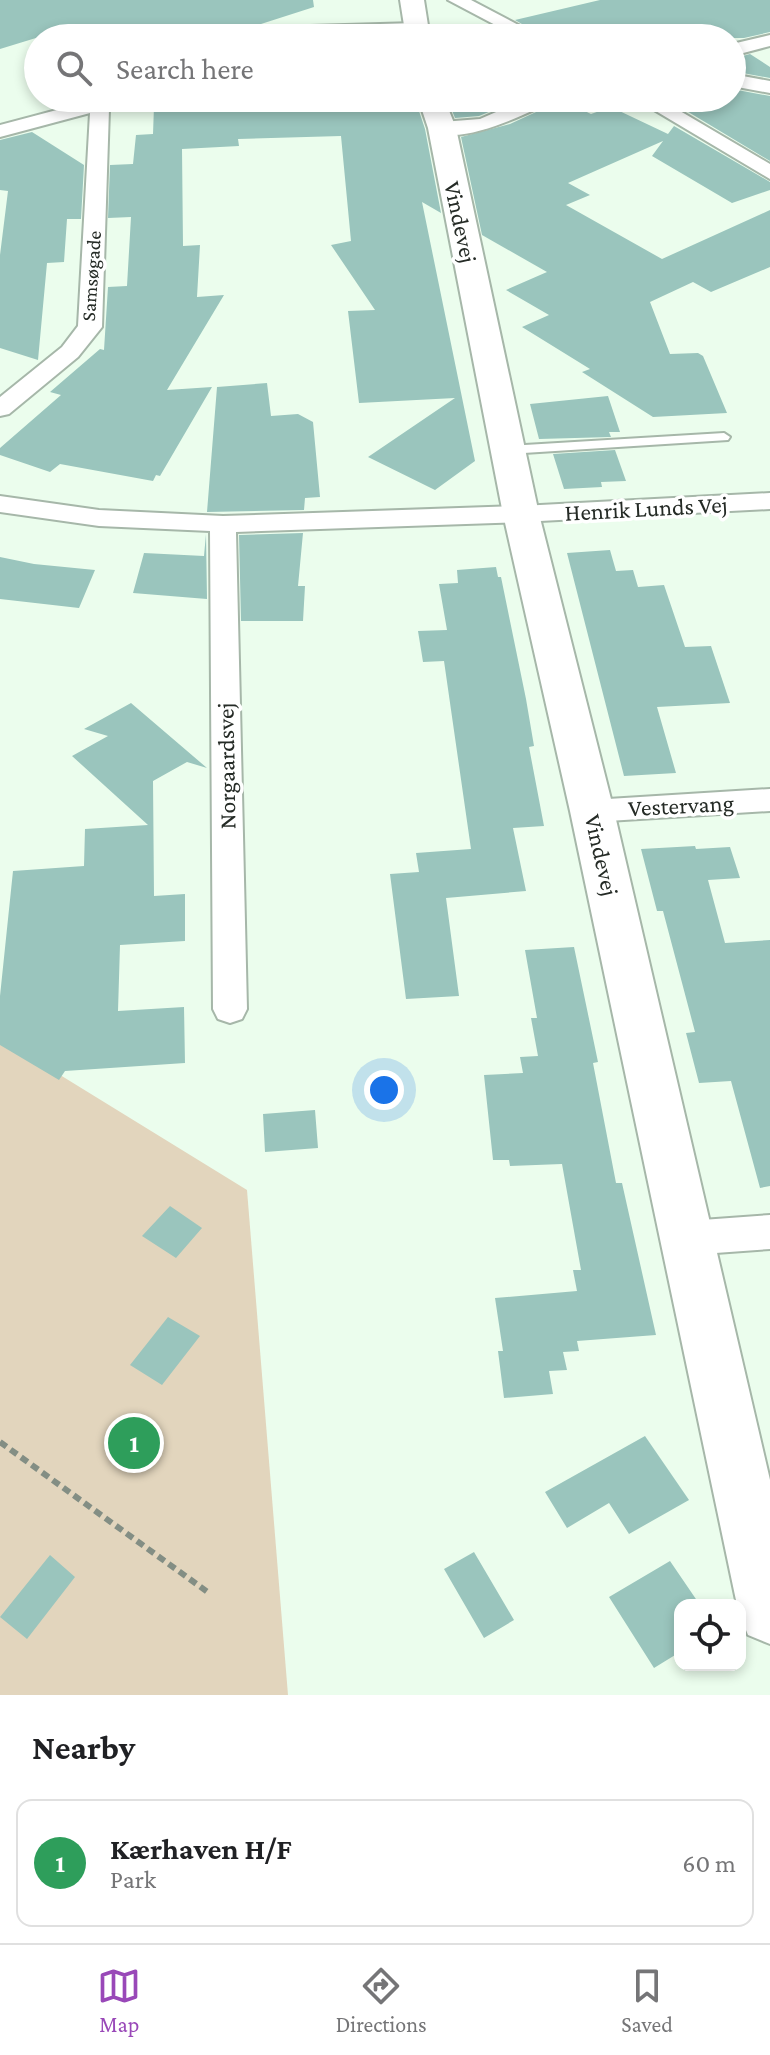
<!DOCTYPE html>
<meta charset="utf-8">
<style>
:root{--surface:#fff;--page:#f6f6f6;--text:#202124;--muted:#757577;--line:#e0e0e0;--accent:#9948b8}
body{margin:0;font-family:"Crimson Pro",serif;background:var(--page);color:var(--text)}
.controls{position:absolute;right:24px;bottom:24px;display:grid;overflow:hidden;border-radius:16px;box-shadow:0 4px 12px #0003}
.controls button{width:72px;height:72px;display:grid;place-items:center;padding:0;border:0;border-bottom:2px solid var(--line);background:var(--surface);color:var(--text);font:40px sans-serif}
.you{position:absolute;left:384px;top:1090px;width:28px;height:28px;margin:-20px;border:6px solid #fff;border-radius:50%;background:#1a73e8;box-shadow:0 0 0 12px #1a73e833}
.badge{display:grid;place-items:center;width:52px;height:52px;border-radius:50%;background:var(--accent);color:#fff;font-size:26px;font-weight:700}
.pin{position:absolute;translate:-50% -50%;border:4px solid #fff;box-shadow:0 2px 8px #0006}
.list{margin:0;padding:0;list-style:none}
h2{display:flex;justify-content:space-between;align-items:center;height:104px;margin:0;padding:0 32px;font-size:34px}
h2 small{font-size:26px;font-weight:400;color:var(--muted)}
.list li{display:grid;grid-template-columns:52px 1fr auto;gap:24px;align-items:center;box-sizing:border-box;height:128px;margin:0 16px 16px;padding:0 16px;border:2px solid var(--line);border-radius:16px}
.list b{display:block;font-size:30px;white-space:nowrap}
.list p{margin:0;font-size:26px;white-space:nowrap;color:var(--muted)}
.list em{font-size:26px;font-style:normal;color:var(--muted)}
.icon{flex:none;width:44px;height:44px;fill:none;stroke:currentColor;stroke-width:2;stroke-linecap:round;stroke-linejoin:round}
.map{position:relative;flex:none;width:770px;height:1695px;overflow:hidden}
.search{position:absolute;background:var(--surface);box-shadow:0 4px 12px #0003;left:24px;right:24px;top:24px;height:88px;display:flex;align-items:center;gap:20px;box-sizing:border-box;padding:0 28px;border-radius:44px;color:var(--muted);font-size:30px}
.sheet{height:248px;background:var(--surface)}
nav{display:flex;justify-content:space-around;align-items:center;box-sizing:border-box;height:112px;border-top:2px solid var(--line);background:var(--surface);font-size:22px;color:var(--muted)}
nav a{display:grid;justify-items:center;gap:4px}
nav .on{color:var(--accent)}
.map>svg:first-child{display:block}
.green{fill:#e2d5bd}
.building{fill:#9ac5bd}
.lines{fill:none;stroke-linecap:round;stroke-linejoin:round}
.lane-casing{stroke:#a6b7a9;stroke-width:4}
.street-casing{stroke:#a6b7a9;stroke-width:4}
.secondary-casing{stroke:#a6b7a9;stroke-width:4}
.path{stroke:#838e84;stroke-width:6;stroke-dasharray:8 5;stroke-linecap:butt}
.lane{fill:#fff;fill-rule:evenodd}
.street{fill:#fff;fill-rule:evenodd}
.secondary{fill:#fff;fill-rule:evenodd}
.labels{text-anchor:middle;dominant-baseline:central;stroke-width:7;stroke-linejoin:round;paint-order:stroke}
.far-street-label{font-size:20px;fill:#252b26;stroke:#fff}
.street-label{font-size:24px;fill:#252b26;stroke:#fff}
</style>
<div class="map">
<svg width="770" height="1695" viewBox="0 0 770 1695">
<rect width="100%" height="100%" fill="#ebfded"/>
<path class="green" d="M0,1038L247,1190L288,1695H0Z"/>
<path class="building" d="M0,0H313L314,7L217,38H76L75,26L0,49Z
M600,0H770V32L744,38H546L515,20Z
M750,54L770,67V78L732,71V59Z
M732,89L770,96V161L685,110L694,98H732Z
M447,98H493L496,109L479,116L455,118Z
M415,99L425,129L441,213L422,202L475,461L435,490L368,457L455,398L359,403L348,311L375,310L331,245L351,241L341,136L238,139L239,146L182,149L183,246L200,245L197,297L224,295L167,390L212,387L160,476L156,475L153,481L60,464L50,472L0,455V448L61,395L50,392L100,349L104,350L108,287L127,286L131,217L108,218L110,165L133,164L136,135L153,134L154,106L266,104V107Z
M562,100L591,114L611,107L668,134L674,126L770,182V190L732,203L652,156L663,141L568,183L590,195L566,205L662,259L770,210V267L711,292L693,282L650,302L670,354L698,353L703,356L727,413L653,417L582,372L590,369L522,327L549,315L506,290L547,272L482,235L461,137L510,124Z
M32,132L84,165L81,219H67L64,262L47,263L38,360L0,348V255L8,191L0,190V140Z
M267,383L271,416L298,414L313,422L320,497L305,498L304,510L207,512L217,387Z
M608,396L620,432H609L611,437L539,439L530,404Z
M615,450L626,481L601,482L602,487L564,489L553,454Z
M303,533L298,586H305L303,621H241L239,535Z
M206,534L207,599L133,593L144,553L204,556Z
M610,550L616,571L633,570L638,587L664,585L685,647L711,646L730,703L657,707L676,773L624,776L567,553Z
M0,557L34,564L95,570L79,608L0,599Z
M496,567L498,577H501L526,699L534,746L529,747L544,826L513,828L526,891L446,898L459,996L406,999L390,874L419,872L416,853L471,849L444,661L423,662L418,631L447,630L439,584L458,583L457,570Z
M131,703L207,768L187,762L153,781L154,896L185,894V941L120,945L118,1011L184,1007L185,1063L65,1071L59,1080L0,1045V996L13,871L84,866L85,829L148,825L72,756L108,736L84,729Z
M695,846L696,849L730,847L740,878L708,880L725,943L770,940V1186L760,1188L731,1081L699,1083L686,1033L695,1032L663,911H657L641,849Z
M574,947L598,1062L593,1063L616,1183H622L656,1335L577,1341L579,1351L563,1352L567,1370L549,1371L553,1394L504,1398L498,1351H503L495,1298L577,1291L573,1270H581L562,1164L510,1166L509,1160H493L484,1075L523,1073L520,1057L538,1056L531,1018H537L525,950Z
M315,1110L318,1148L265,1152L263,1114Z
M170,1206L202,1228L176,1258L142,1236Z
M168,1317L200,1336L162,1385L130,1365Z
M645,1436L689,1500L629,1534L609,1503L567,1528L545,1492Z
M474,1552L514,1620L484,1638L444,1569Z
M50,1555L75,1577L27,1639L0,1617Z
M670,1561L700,1605H680V1652L654,1668L609,1597Z"/>
<g class="lines">
<g class="lane-casing">
<path id="lane" d="M415,23L419,26L418,28L275,33L270,30L275,27Z
M724,433L730,437L728,440L508,454L502,450L508,446Z"/>
</g>
<g class="street-casing">
<path id="street" d="M448,0H471L543,38H520Z
M770,35V46L732,56V44Z
M732,74L770,81V93L732,86Z
M102,98H155L145,104L109,109L102,327L78,357L9,414L0,416V397L62,347L78,326L90,113L0,137V125Z
M528,98H554L551,102C528,113 453,150 432,128L442,122L480,119Z
M634,98H658L770,164V179Z
M770,493V509L521,522L236,532L247,1009L242,1019L230,1023L218,1019L213,1009L210,531L99,526L0,512V496L99,510L223,516L521,506Z
M770,789V811L592,822L581,819L576,811L581,803L592,800Z
M770,1215V1249L688,1255L674,1250L669,1238L674,1226L688,1221Z"/>
</g>
<g class="secondary-casing">
<path id="secondary" d="M400,0H424L430,38H406Z
M418,98H444L456,128L539,514L614,811L770,1480V1644L748,1635L740,1615V1605H737L570,811L503,514L428,128Z"/>
</g>
<path class="path" d="M0,1442L209,1593"/>
<use href="#lane" class="lane"/>
<use href="#street" class="street"/>
<use href="#secondary" class="secondary"/>
</g>
<g class="labels">
<g class="far-street-label">
<text transform="translate(91 276) rotate(-86)">Samsøgade</text>
</g>
<g class="street-label">
<text transform="translate(461 222) rotate(78)">Vindevej</text>
<text transform="translate(646 508) rotate(-3)">Henrik Lunds Vej</text>
<text transform="translate(226 766) rotate(-91)">Norgaardsvej</text>
<text transform="translate(681 805) rotate(-3)">Vestervang</text>
<text transform="translate(602 855) rotate(77)">Vindevej</text>
</g>
</g>
</svg>
<div class="controls">
<button><svg class="icon" aria-label="locate" viewBox="0 0 24 24"><circle cx="12" cy="12" r="6"/><path d="M12 2v4M12 18v4M2 12h4M18 12h4"/></svg></button>
</div>
<div class="you"></div>
<div class="pin badge" style="left:134px;top:1443px;background:#2e9e5b">1</div>
<div class="search"><svg class="icon" aria-label="search" viewBox="0 0 24 24"><circle cx="10" cy="10" r="6"/><path d="M15 15l6 6"/></svg>Search here</div>
</div>
<section class="sheet">
<h2>Nearby<small></small></h2>
<ul class="list">
<li><span class="badge" style="background:#2e9e5b">1</span><div><b>Kærhaven H/F</b><p>Park</p></div><em>60 m</em></li>
</ul>
</section>
<nav>
<a class="on"><svg class="icon" aria-label="map" viewBox="0 0 24 24"><path d="M3 6l6-2 6 2 6-2v14l-6 2-6-2-6 2zM9 4v14M15 6v14"/></svg>Map</a>
<a><svg class="icon" aria-label="directions" viewBox="0 0 24 24"><path d="M12 3l9 9-9 9-9-9zM9 14v-3h6M13 9l2 2-2 2"/></svg>Directions</a>
<a><svg class="icon" aria-label="saved" viewBox="0 0 24 24"><path d="M7 4h10v16l-5-4-5 4z"/></svg>Saved</a>
</nav>
